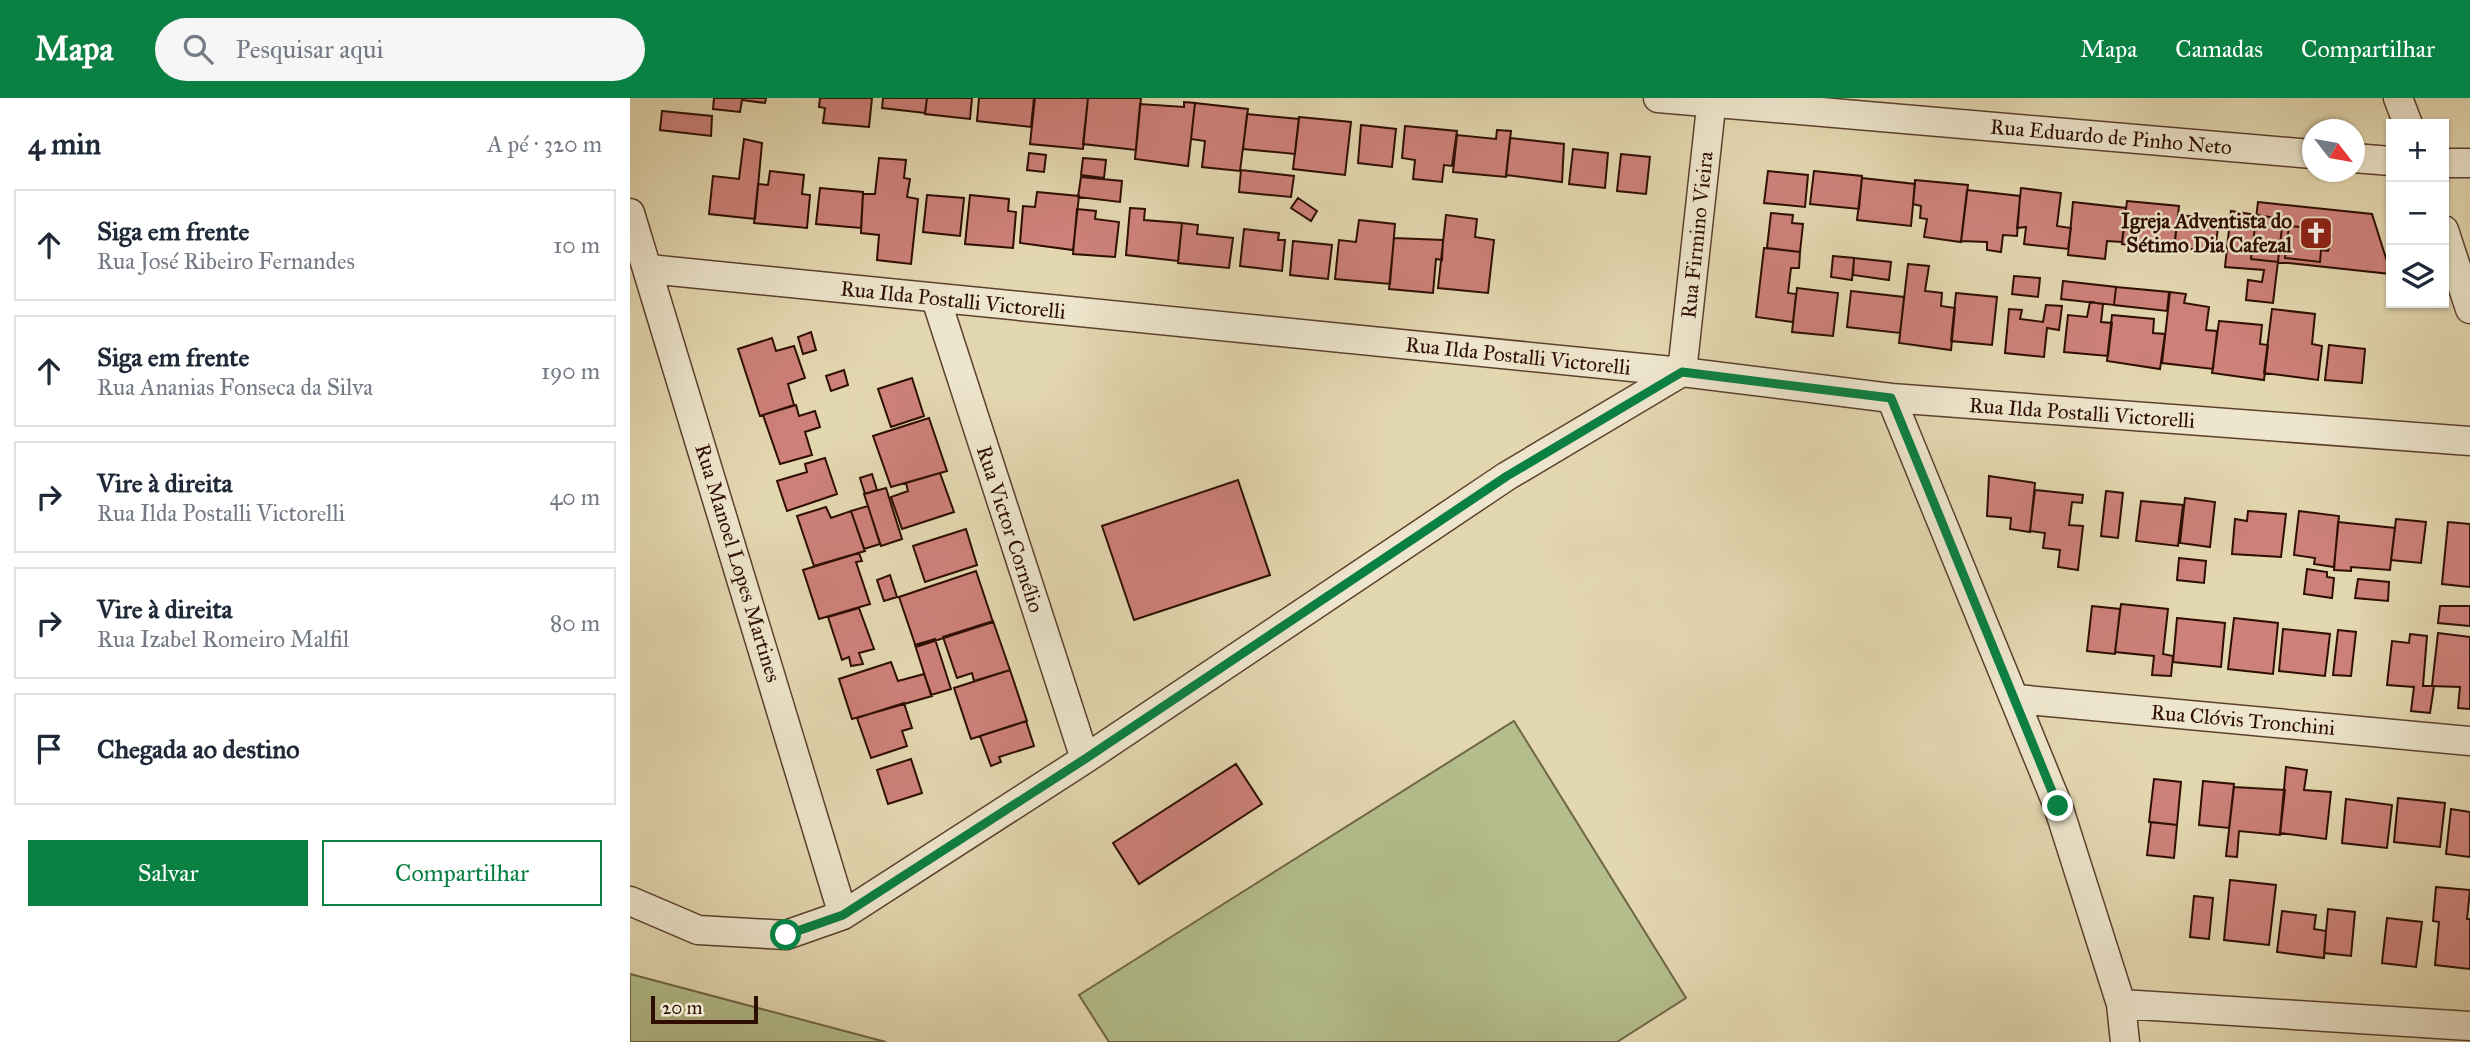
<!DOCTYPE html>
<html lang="pt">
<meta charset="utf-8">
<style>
:root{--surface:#fff;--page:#f6f6f7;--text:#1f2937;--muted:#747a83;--line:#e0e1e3;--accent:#0b8043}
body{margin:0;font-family:"IM FELL Great Primer",serif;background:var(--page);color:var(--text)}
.controls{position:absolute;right:21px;top:21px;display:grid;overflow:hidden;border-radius:0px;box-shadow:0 2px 5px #0004}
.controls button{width:63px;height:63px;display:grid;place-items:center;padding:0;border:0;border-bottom:2px solid var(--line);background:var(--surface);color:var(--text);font:35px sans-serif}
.compass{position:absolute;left:1672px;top:21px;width:63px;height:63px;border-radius:50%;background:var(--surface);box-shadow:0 2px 5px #0004;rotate:121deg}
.scale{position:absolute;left:21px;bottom:18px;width:107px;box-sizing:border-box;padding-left:7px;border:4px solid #2f0e02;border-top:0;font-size:19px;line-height:24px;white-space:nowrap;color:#2f0e02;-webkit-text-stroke:5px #ede5cc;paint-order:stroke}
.stop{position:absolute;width:21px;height:21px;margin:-16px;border:5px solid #0b8043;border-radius:50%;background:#fff}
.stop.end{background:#0b8043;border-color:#fff;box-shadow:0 2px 7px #0008}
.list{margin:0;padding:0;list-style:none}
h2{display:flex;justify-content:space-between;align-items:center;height:91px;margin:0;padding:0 28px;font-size:30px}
h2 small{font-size:23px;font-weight:400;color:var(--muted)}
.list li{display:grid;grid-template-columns:46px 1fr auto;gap:21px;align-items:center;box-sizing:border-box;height:112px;margin:0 14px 14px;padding:0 14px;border:2px solid var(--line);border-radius:0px}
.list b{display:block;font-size:26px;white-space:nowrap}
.list p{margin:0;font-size:23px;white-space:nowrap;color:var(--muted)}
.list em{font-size:23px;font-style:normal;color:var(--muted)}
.actions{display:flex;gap:14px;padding:21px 28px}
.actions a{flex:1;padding:16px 0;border:2px solid var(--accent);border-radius:0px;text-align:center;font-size:24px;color:var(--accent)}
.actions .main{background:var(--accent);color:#fff}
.icon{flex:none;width:38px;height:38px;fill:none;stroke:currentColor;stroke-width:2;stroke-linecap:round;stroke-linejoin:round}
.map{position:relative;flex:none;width:1840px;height:944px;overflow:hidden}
header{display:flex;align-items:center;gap:42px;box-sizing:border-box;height:98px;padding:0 35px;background:var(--accent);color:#fff}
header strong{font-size:33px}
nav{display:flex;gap:38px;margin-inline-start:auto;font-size:24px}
.search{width:490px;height:63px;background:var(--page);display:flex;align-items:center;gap:18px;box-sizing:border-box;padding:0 24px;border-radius:38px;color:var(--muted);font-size:26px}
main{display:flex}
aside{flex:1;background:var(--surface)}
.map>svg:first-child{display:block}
.green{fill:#b3be8c;stroke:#716647;stroke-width:2}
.building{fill:#cd8179;stroke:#2f0e02;stroke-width:2}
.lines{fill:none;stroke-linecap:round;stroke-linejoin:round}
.minor-casing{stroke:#5c402e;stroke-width:31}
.minor{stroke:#ede5cc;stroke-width:28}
.route{stroke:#0b8043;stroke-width:9}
.labels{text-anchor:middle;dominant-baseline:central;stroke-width:5;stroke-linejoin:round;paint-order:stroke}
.street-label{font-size:21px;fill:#2f0e02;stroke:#ede5cc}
.poi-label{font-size:21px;font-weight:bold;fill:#2f0e02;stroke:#ede5cc;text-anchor:end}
</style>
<header>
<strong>Mapa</strong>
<div class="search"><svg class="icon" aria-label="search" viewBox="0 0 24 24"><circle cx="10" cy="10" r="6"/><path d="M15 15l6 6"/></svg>Pesquisar aqui</div>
<nav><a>Mapa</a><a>Camadas</a><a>Compartilhar</a></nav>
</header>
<main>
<aside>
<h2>4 min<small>A pé · 320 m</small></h2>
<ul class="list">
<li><svg class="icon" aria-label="ahead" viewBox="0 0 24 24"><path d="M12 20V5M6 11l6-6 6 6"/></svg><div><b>Siga em frente</b><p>Rua José Ribeiro Fernandes</p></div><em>10 m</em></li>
<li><svg class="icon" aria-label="ahead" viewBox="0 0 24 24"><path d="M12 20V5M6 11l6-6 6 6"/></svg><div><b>Siga em frente</b><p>Rua Ananias Fonseca da Silva</p></div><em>190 m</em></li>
<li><svg class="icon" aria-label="right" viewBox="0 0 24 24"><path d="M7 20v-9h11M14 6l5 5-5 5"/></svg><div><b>Vire à direita</b><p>Rua Ilda Postalli Victorelli</p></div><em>40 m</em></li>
<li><svg class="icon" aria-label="right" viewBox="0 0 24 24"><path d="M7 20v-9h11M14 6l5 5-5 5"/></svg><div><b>Vire à direita</b><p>Rua Izabel Romeiro Malfil</p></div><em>80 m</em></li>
<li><svg class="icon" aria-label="arrive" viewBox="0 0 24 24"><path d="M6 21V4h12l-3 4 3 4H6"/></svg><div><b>Chegada ao destino</b></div></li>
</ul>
<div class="actions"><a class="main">Salvar</a><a>Compartilhar</a></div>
</aside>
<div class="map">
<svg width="1840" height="944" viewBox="0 0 1840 944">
<rect width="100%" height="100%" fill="#e3d7b0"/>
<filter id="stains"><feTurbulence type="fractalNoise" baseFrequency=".00286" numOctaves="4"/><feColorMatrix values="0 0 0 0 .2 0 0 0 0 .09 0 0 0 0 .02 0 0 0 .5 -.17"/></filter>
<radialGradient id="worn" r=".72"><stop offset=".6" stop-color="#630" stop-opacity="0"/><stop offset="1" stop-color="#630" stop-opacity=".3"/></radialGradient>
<path class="green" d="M884,623L1056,900L987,944H479L449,897Z
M0,876L256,944H0Z"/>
<path class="building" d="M84,0H136L135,5L112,2L110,14L83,11Z
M190,0H242L239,29L193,25L195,10L189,9Z
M253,0H297L295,15L252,10Z
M297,0H342L340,21L295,16Z
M349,0H404L401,29L347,23Z
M405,0H458L453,51L400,46Z
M458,0H511L506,52L453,46Z
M554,4L565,5L558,68L505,61L510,6L554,9Z
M565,5L618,11L610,73L572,69L575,43L561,41Z
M32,13L82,18L81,38L30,32Z
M617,16L669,21L665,56L613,51Z
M669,19L721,24L715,77L663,71Z
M731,27L766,31L762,69L728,65Z
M775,28L827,33L822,68L814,67L812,84L783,81L785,62L772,60Z
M867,32L881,33L876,79L823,74L827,37L866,41Z
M880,40L934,46L932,84L876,77Z
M114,41L132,45L125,121L79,116L83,78L109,81Z
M943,51L978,55L975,90L939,86Z
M399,55L416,57L414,74L397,72Z
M991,56L1020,59L1016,96L987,93Z
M249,60L276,62L274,80L280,81L277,99L288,101L281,166L247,162L249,137L231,135L233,96H245Z
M453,60L476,62L474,80L451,77Z
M611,72L664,78L661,99L609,94Z
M140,73L174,77L172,96L180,97L177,130L124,125L128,86L138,87Z
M1138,73L1178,77L1175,109L1134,105Z
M1184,73L1232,78L1229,111L1180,106Z
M451,79L492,83L490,104L448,99Z
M1232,80L1285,86L1281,128L1227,122Z
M1285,82L1338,87L1331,144L1294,139L1297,121L1290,120L1291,108L1283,106Z
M190,90L233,94L231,130L186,126Z
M1391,90L1431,95L1427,128L1441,130L1438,151L1394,146L1396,129L1387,130Z
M1337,92L1390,98L1387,138L1373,137L1371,154L1357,152V144L1331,143Z
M407,94L449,98L443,152L390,145L393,108L405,109Z
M297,97L334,100L330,138L293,134Z
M340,97L379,101L378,113L386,114L383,150L335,146Z
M668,100L687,113L681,123L661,110Z
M1497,103L1549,108L1544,152L1492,146Z
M1443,104L1496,110L1492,144L1477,143L1475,161L1438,157Z
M1628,104L1742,116L1761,176L1621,161Z
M500,110L515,111L514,122L552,125L548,163L496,157Z
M447,111L466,113L465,121L489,124L485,159L443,156Z
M1601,113L1653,121L1643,205L1616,202L1618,182L1632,184L1634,172L1595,169Z
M1141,115L1163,117L1162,125L1173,126L1170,154L1137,150Z
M816,117L847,121L845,139L864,142L858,195L808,190Z
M1548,117L1589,121L1585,154L1544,149Z
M729,122L765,126L760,186L705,181L709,142L726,144Z
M552,125L568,127L567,136L603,140L599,170L548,165Z
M1659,128L1691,131L1690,137L1702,138L1698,153L1691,152L1690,164L1655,160Z
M614,131L649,135L648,142H655L652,173L610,168Z
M764,140L813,142L812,162L806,161L803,195L759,191Z
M663,143L702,147L698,181L660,177Z
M1134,150L1170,154L1169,170H1161L1158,195L1166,196L1163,224L1126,219Z
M1203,158L1224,160L1222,182L1201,179Z
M1224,160L1261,164L1259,182L1223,177Z
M1278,166L1299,168L1295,193L1312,195L1311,208L1325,210L1321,252L1269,245Z
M1384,178L1410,180L1408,199L1382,196Z
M1433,183L1486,189L1484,207L1431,201Z
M1486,189L1539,194L1537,213L1484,207Z
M1167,190L1208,195L1203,238L1162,234Z
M1221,193L1274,199L1270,235L1217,229Z
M1540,194L1556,196L1554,205L1579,209L1576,232L1587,233L1583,271L1532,265Z
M1326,195L1367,199L1362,247L1321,243Z
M1460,204L1473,206L1471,224L1482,225L1478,258L1434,254L1438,217L1457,219Z
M1416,207L1432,208L1429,232L1417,230L1414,259L1375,255L1379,211L1392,212L1390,221L1413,224Z
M1642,211L1685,216L1682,246L1692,248L1688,282L1634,275Z
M1482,217L1524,221L1523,235L1535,236L1530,271L1477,263Z
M1589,223L1632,227L1630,246L1638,247L1634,282L1582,275Z
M181,234L186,252L173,256L168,239Z
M142,240L146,253L164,248L175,280L158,286L164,307L130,318L108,251Z
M1699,247L1735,251L1732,285L1695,282Z
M214,272L218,287L201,293L196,278Z
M282,280L294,318L261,329L248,291Z
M166,307L169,318L185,313L190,329L175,334L182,357L150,366L133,317Z
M299,320L317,373L261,389L243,338Z
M195,360L207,396L157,413L147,383L177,374L175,366Z
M310,375L324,414L272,431L261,399L278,393L276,385Z
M242,376L247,392L235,396L230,380Z
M1359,378L1405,385L1400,434L1380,431L1381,420L1357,418Z
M608,382L640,477L504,522L472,428Z
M256,390L272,441L251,448L234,396Z
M1405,392L1453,397L1452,405L1442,404L1439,427L1453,428L1448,472L1428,469L1430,452L1413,450L1415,435L1400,433Z
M1476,393L1493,395L1488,440L1471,438Z
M1555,400L1585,404L1580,449L1550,445Z
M1511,403L1553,407L1548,448L1506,443Z
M238,408L250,446L234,451L221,413Z
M196,409L201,420L221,413L235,453L184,468L167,418Z
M1618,413L1656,416L1651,459L1602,456L1605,421L1617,423Z
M1669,413L1709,418L1704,469L1684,466L1685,460L1664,457Z
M1766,421L1796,424L1791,465L1761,462Z
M1708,424L1765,430L1760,472L1721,469V473L1704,472Z
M1818,424L1840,426V489L1812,486Z
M336,431L347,467L295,484L283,448Z
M229,455L232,463L226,464L240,506L189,521L173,472Z
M1549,460L1576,463L1574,485L1547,482Z
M1677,471L1697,474V479L1704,480L1702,500L1674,496Z
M346,473L363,524L286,549L269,499Z
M260,477L267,499L254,503L247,482Z
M1728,481L1759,484L1758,503L1725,500Z
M1491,506L1538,511L1533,556L1543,558L1541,578L1522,577L1524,558L1485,554Z
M1462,508L1490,511L1485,556L1457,553Z
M1810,508H1840V528L1808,525Z
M229,510L244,551L229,555L233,566L221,568L219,559L212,562L198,519Z
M1547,520L1595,525L1591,569L1543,564Z
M1604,520L1648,525L1643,576L1598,571Z
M363,523L380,572L344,583L342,575L327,580L313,539Z
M1653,531L1700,536L1695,578L1649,573Z
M1708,532L1726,534L1721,578L1703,577Z
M1808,535L1840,539V611L1828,610L1830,589L1802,588Z
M1780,536L1797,538L1793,588H1804L1800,615L1781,613L1784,589L1757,587L1762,543L1779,545Z
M305,541L321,591L301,597L285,547Z
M261,564L268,583L294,576L302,598L222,621L209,581Z
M380,572L397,623L341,641L324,590Z
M274,605L282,630L272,633L277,648L241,660L227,620Z
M396,623L404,648L369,659L371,664L361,668L350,638Z
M281,661L292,695L258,706L247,672Z
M606,666L632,706L509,786L483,745Z
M1656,669L1677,672L1674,692L1701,694L1696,741L1650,735Z
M1524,681L1551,684L1547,727L1519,724Z
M1573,683L1604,686L1599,730L1569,727Z
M1604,689L1655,692L1650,737L1609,733L1607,759L1596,758Z
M1768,700L1815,705L1810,749L1764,744Z
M1716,701L1762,707L1757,750L1712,745Z
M1821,711L1840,714V759L1816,756Z
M1521,724L1547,727L1544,760L1517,757Z
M1600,782L1646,787L1639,847L1594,842Z
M1806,789L1840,792L1837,821H1840V871L1805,867L1809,824L1803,823Z
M1564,798L1583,800L1579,841L1560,839Z
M1698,811L1725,814L1721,858L1694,855Z
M1652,813L1686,817L1684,831L1696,833L1694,860L1647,854Z
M1757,820L1792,824L1786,869L1752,865Z"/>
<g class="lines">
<g class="minor-casing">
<path id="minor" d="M1028,0L1682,56
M1768,0L1778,26
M1724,60L1761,63
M1814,65H1840
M0,115L213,817
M1814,132L1840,211
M19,171L1052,274L1261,300L1840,343
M306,201L455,661
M1052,274L1082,0
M1261,300L1428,708L1491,906L1495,944
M1386,601L1840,643
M0,803L68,832L156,837L213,817L455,661L877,378L1052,274
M1491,906L1840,928"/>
</g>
<use href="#minor" class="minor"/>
</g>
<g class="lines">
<path class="route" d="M156,837L213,817L455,661L877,378L1052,274L1261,300L1428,708"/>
</g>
<defs>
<g id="church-square" transform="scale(1.75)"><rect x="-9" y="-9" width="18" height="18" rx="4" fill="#8f2418" stroke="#ede5cc"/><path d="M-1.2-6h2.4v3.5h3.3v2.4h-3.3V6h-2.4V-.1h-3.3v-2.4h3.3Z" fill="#fff"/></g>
</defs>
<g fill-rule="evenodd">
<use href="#church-square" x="1686" y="135"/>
</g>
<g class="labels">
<g class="street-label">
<text transform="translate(1481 39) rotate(5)">Rua Eduardo de Pinho Neto</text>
<text transform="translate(1067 137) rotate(-84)">Rua Firmino Vieira</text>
<text transform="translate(323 202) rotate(6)">Rua Ilda Postalli Victorelli</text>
<text transform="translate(888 258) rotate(6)">Rua Ilda Postalli Victorelli</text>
<text transform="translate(1452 315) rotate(4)">Rua Ilda Postalli Victorelli</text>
<text transform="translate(380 431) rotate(72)">Rua Victor Cornélio</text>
<text transform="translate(108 465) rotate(73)">Rua Manoel Lopes Martines</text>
<text transform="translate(1613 622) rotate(5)">Rua Clóvis Tronchini</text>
</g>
<g class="poi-label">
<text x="1662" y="123">Igreja Adventista do<tspan x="1662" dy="24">Sétimo Dia Cafezal</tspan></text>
</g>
</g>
<rect width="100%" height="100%" filter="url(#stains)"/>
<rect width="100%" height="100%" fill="url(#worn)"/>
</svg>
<div class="controls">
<button>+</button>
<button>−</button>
<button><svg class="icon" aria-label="layers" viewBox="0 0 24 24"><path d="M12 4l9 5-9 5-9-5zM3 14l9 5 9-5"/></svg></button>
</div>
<svg class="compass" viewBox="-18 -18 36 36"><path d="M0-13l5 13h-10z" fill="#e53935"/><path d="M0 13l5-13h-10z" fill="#747a83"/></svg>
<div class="scale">20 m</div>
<div class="stop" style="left:156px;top:837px"></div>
<div class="stop end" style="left:1428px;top:708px"></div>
</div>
</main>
